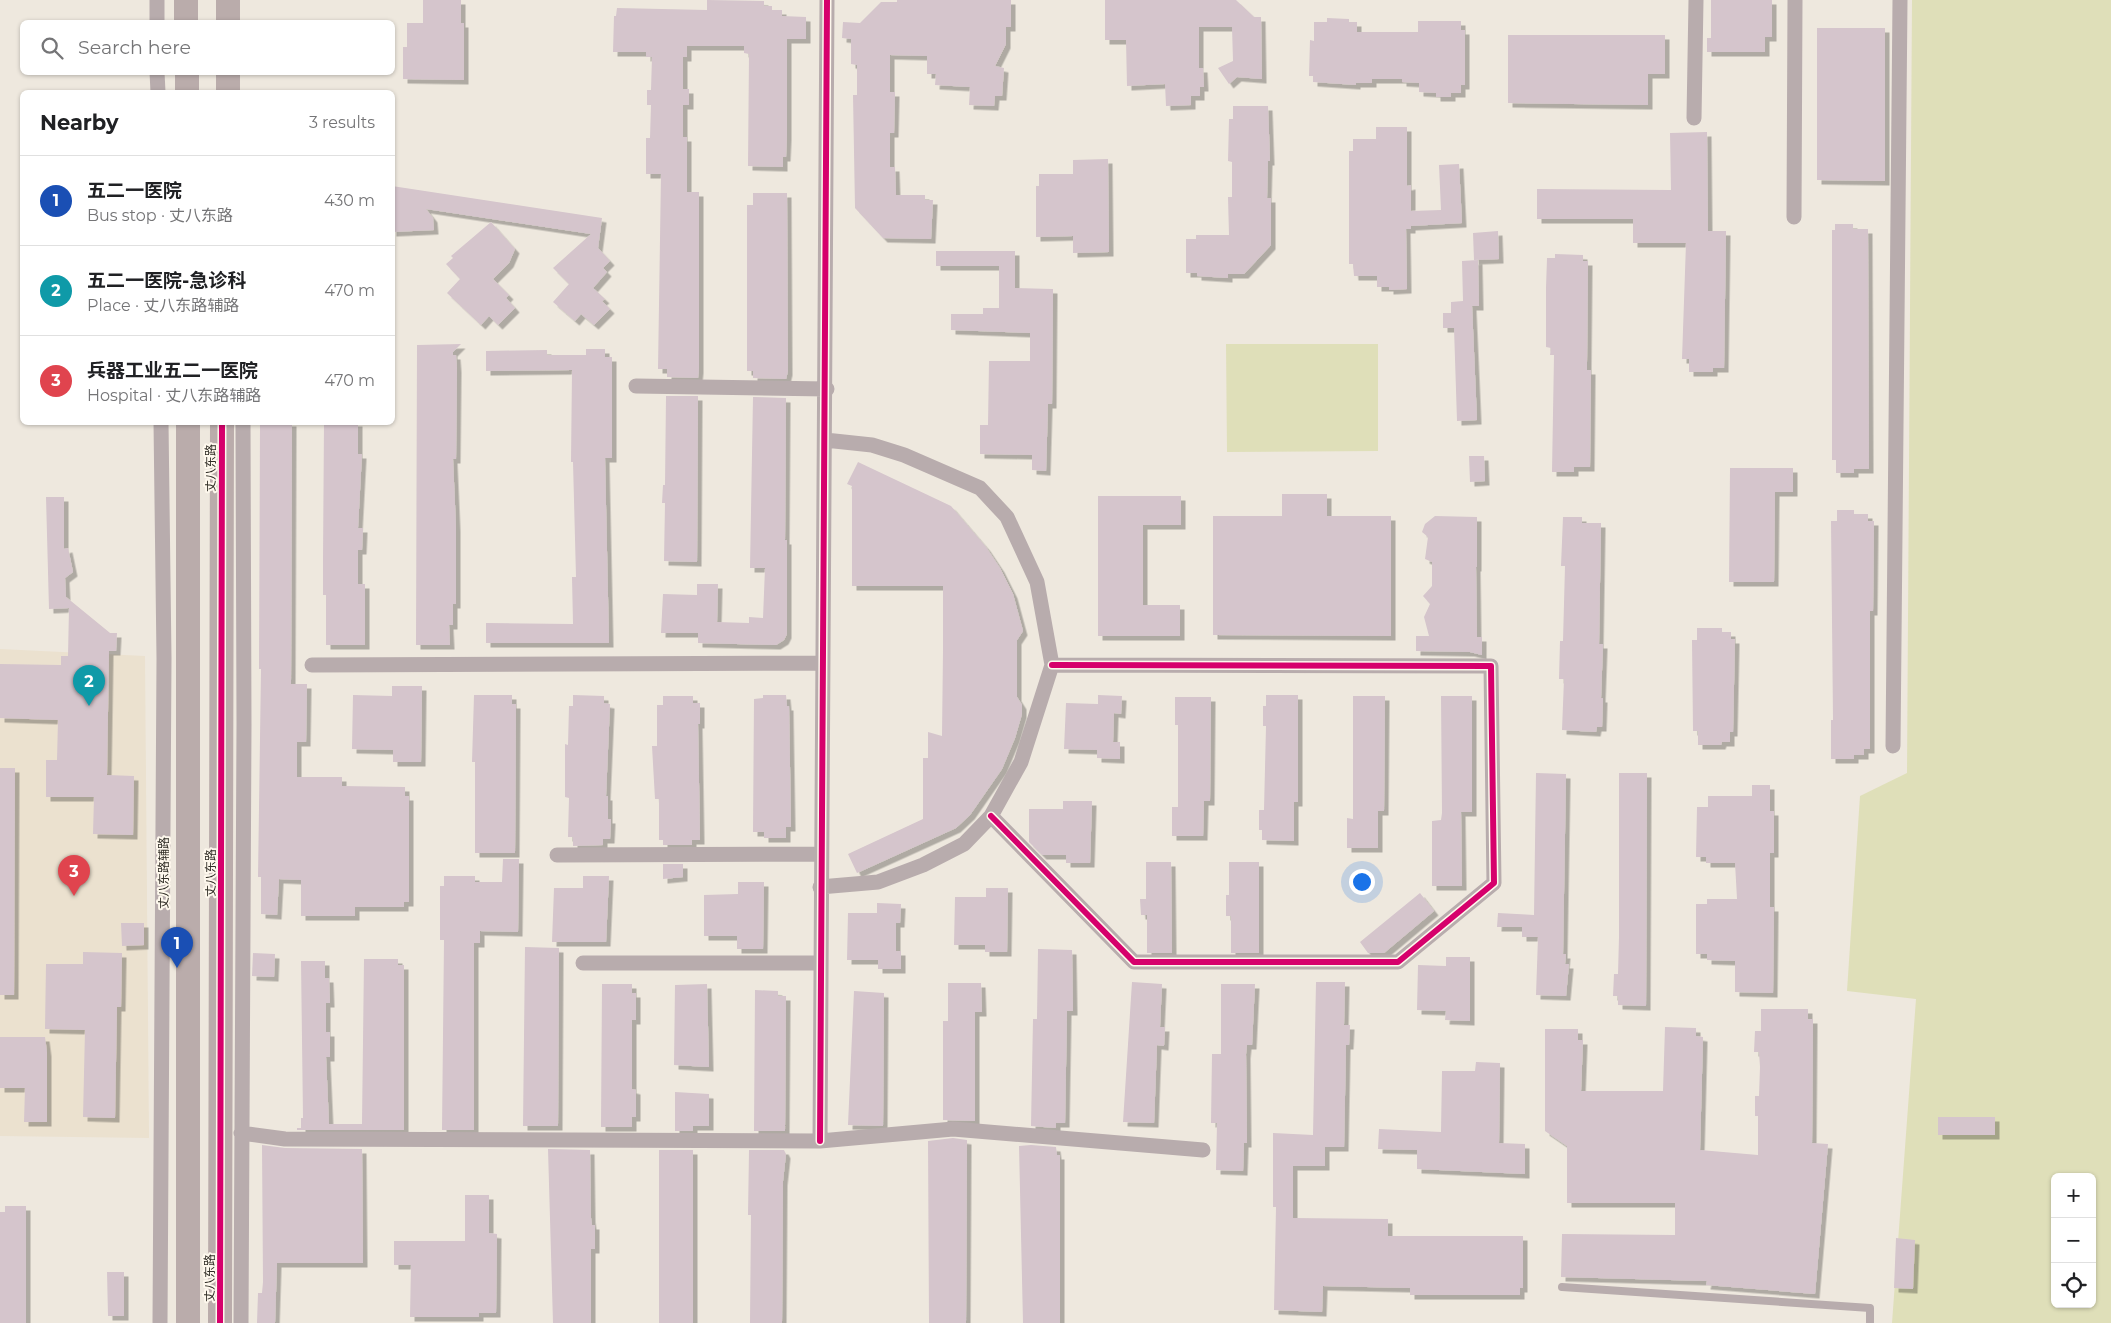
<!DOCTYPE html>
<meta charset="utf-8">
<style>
:root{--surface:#fff;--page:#f2f2f2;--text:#202124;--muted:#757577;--line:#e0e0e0;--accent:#726e66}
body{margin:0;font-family:Montserrat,"Noto Sans SC",sans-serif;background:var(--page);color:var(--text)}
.controls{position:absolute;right:15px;bottom:15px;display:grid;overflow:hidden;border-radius:8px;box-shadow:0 1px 4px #0004}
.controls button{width:45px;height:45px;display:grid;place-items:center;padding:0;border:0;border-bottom:1px solid var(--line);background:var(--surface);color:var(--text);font:25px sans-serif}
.you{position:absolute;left:1361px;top:881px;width:18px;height:18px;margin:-12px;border:4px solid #fff;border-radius:50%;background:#1a73e8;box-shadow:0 0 0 8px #1a73e833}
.badge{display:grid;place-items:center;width:32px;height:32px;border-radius:50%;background:var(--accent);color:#fff;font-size:16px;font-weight:700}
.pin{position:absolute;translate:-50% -41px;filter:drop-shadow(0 1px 2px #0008)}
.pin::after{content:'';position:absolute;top:26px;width:18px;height:15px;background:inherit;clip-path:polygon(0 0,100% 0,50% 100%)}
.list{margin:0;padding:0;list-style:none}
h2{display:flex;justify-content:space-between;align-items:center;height:65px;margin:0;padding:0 20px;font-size:21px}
h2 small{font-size:16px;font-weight:400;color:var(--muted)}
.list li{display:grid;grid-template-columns:32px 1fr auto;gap:15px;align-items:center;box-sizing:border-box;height:90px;padding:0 20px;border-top:1px solid var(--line)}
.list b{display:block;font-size:19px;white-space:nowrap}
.list p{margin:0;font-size:16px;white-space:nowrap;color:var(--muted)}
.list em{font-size:16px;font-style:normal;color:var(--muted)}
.icon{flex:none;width:28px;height:28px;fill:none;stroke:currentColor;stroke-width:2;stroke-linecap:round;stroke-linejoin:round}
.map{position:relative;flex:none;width:2111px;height:1323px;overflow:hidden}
.search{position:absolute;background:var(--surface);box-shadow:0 1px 4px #0004;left:20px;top:20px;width:375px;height:55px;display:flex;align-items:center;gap:12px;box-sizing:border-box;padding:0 18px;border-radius:8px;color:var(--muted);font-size:19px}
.panel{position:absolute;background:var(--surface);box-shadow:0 1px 4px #0004;left:20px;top:90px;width:375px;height:335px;border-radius:8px}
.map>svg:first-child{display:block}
.built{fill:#ebe1cf}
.green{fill:#dfdfb9;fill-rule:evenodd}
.building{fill:#d5c5cc;filter:url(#shadow)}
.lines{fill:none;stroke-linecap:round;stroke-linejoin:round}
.service{stroke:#b8acad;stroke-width:8}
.minor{stroke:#b8acad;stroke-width:15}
.primary{stroke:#baacab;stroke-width:24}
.cycleway-casing{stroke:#fef8ed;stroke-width:9}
.cycleway{stroke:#d6006c;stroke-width:6}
.labels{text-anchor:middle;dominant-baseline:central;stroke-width:4;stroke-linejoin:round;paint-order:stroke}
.street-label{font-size:12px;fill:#2f2c25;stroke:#fef8ed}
</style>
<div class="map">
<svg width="2111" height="1323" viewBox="0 0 2111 1323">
<defs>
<filter id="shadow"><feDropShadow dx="4.5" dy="4.5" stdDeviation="0" flood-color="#0004"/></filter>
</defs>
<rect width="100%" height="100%" fill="#eee8de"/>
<path class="built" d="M0,649L145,656L149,1138L0,1136Z"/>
<path class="green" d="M1912,0H2111V1323H1892L1916,999L1847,991L1860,796L1907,773ZM2055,1177H2092V1304H2055Z
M1226,344H1378V451L1227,452Z"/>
<path class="building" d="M423,0H461V23H464V80L403,79V47H407V23H423Z
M707,0L764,1V6H772V10H782V16L806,17V39H787V136L786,157H783V167L748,166L749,54L744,53V46H687V57H683V89H689V105H683V137H687V192H699V369L698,378L667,377V369H658L661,174H646V138H650L651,105H647V90H651L652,57H646V52H613L614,16H616L617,8L707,10Z
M897,0H1011V27H1006V44L995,66L1004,68L1002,96H995L994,106L969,105L970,87L935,85L936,74H927V56L890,55V92H895L894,133H890V167H895L896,195H925V200H933L931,239L883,238L855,208L853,95H857V65L851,64V39L842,38L843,22L860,23L881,2H897Z
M1105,0H1236L1254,17H1261L1262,79L1237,77L1229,84L1218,68L1233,61L1232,27H1199V68H1203L1204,87H1200V96H1191V105L1166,106L1165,84L1127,86L1126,40H1105Z
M1711,0H1772V37H1765V52H1707V38H1711Z
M1327,18L1349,19V22H1357V32H1418V21H1461V30H1465V85H1461V93H1451V97H1436V93L1419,92V83L1402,82V79H1372V83H1356V85L1313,82V76H1309L1310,40L1314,41V22H1327Z
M1817,28H1885V181L1817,180Z
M1508,35H1665V74H1648V105L1508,103Z
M1233,106H1268L1270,161H1268L1267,198H1271V245L1244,274H1228V278L1197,276V273H1186V239H1196V235H1229L1228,197H1232V162L1228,161L1229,119H1233Z
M1376,127H1407V186L1411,185V211L1441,210L1439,165L1459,164L1462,223L1411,226V229H1406L1407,289L1389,290V287H1377V276H1354L1353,264H1349V151H1353V139H1376Z
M1707,132L1708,231H1726L1724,368H1713V372H1689V359H1682L1686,243H1633V219H1537V189L1671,190L1670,133Z
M1108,159L1109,252L1073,253V236L1036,237V186H1039V174H1073V160Z
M392,186L602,218L598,248L610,261L603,268L607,272L593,288L605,299L602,301L610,309L594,325L581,314L575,321L553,302L569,284L553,268L591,234L426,209L433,218L434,230L392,232Z
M753,193H787L788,371L786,379L753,378V371H747V205H753Z
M491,222L515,249L509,263L493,279L509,295L506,298L515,308L498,325L489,316L481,325L447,293L460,279L446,264L453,258L451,256Z
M1835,224H1853V229H1868L1869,469H1854V473H1836V460H1832V230H1835Z
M1498,231L1499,259L1474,260L1473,233Z
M936,251H1015V288L1053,289L1052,404H1048L1046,471L1032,470V455L980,454V425H988L989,361H1030V333L951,330V314H983V308H999V266H936Z
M1555,254L1583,255V261H1588L1587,362V370H1591L1590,467H1574V472H1552L1554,355H1550L1551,348L1546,347V288L1547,258H1555Z
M1478,260L1479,306H1472L1477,420L1457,421L1454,328H1443V313H1451V302L1463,301L1462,261Z
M461,344L453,352V355H456L457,368L456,459H453L456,527V604H453V625H449L450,645H416L417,345Z
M586,349H605V357H612V458H605L609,643H486V623L573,624L572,577H576L573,462H571L572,370L486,371V351L547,350V355H586Z
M666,396H698L697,562L664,561L665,503H662L663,485H665Z
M753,397L786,398L785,540H787V634L784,640L776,645L698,643V633H661L663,594L697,595V584H718L717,622L749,623V617L763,618L765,568H750Z
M260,422H292L291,684H307L306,742H297V777H342V786L405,787V796H409V902H404V907H355V916H301V880L279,879L277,915L261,914V877H258L261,669H259Z
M324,422H358V454H362L358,528H363L362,550H358V584H365V645H326V595H323V560Z
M1469,456H1484L1485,481L1470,482Z
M858,462L951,506L986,547L1000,568L1013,594L1023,631L1017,640V697L1022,705V714L1015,738L1002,769L970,815L956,828L857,873L848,854L923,819V758H928V732L942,736L943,650V586H852V486L847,484Z
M1730,468H1793V492H1775L1774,582H1729Z
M1282,494H1327V516H1391V636L1213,635V516H1282Z
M1098,496H1181V525H1143V605H1180V636H1098Z
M46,497H64V549L68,548L73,572L65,578L66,597L110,633H117L116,651H109L107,775L134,776L133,835L93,834L94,797H46V760H57L58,720L0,718V664L61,665V656H68L69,608L49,609Z
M1837,510H1854V514H1868V521H1874L1873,611H1870V749H1864V755H1854V759H1831V720H1833L1831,521H1837Z
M1435,516L1477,517V567H1476L1477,637H1482V655L1470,652L1416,651V636H1429L1424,617L1430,604L1423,596L1432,586V562L1425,559L1428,537L1422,532L1425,524Z
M1563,517H1582V523H1601L1599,644H1603L1601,698H1603L1602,727H1597L1596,732L1562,730L1564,679H1559L1560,641H1563L1565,566H1561Z
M1697,628H1722V632H1731V639H1735L1733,732H1730V742H1722L1721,745H1698V731H1693L1692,640H1697Z
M392,686H422L421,762H393V750L352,749L353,695L392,696Z
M474,695H512V704H516L515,853H475V762H472Z
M573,695L604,696V703L610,704L606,796H608V819H611L610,839H603V845L573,846V837H568L569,798L565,797V744L568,745L569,706H573Z
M763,695H786L787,706H789L791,827H786V838H764V832H753L754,699L763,698Z
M1098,695L1122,696L1121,714L1114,713L1113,742H1120V759L1097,758V750L1064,749L1066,703L1098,704Z
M1266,695H1298V802H1294V841L1262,840V830H1259V810H1264L1266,726H1263V706H1266Z
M663,696H693V703H700V724H698L700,840H692V845H663V840H659V799H655L652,746H657V705H663Z
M1353,696H1385L1384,811H1378V848H1347V818L1353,819Z
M1441,696H1472V812H1461L1462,886H1432V821L1441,820L1442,813Z
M1175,697H1211L1210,801H1204L1203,836H1172V807H1178V725H1175Z
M0,768H15L14,995H0Z
M1536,773L1566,774L1563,954H1566L1565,964H1569L1566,996L1536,995L1538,937H1522V927H1497L1498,913L1534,915Z
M1619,773H1647L1646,1006L1618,1005V996H1613L1614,974H1618L1619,937Z
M1752,785H1770V811H1774V853H1770V907H1774L1773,993L1735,992V961L1707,960V954H1696V904H1707V899H1737L1735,863H1706V857H1696L1697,807H1708V796H1752Z
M1063,801H1092L1090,863H1066V855H1042L1029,842V809H1063Z
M503,859H519L518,932L480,931V943H474V1130H442L444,940H440V886H444V876H475V882H502Z
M1146,862H1171L1172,953H1147V915H1141L1140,899H1146Z
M1229,862H1259V953H1231V916H1226V895H1229Z
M663,864H683V877L663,879Z
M583,876H609L606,942H552L554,888H583Z
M738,882H764L763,949H737V936H704V895L738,894Z
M986,888H1008L1007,952H985V945H954L955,897H986Z
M1420,893L1434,911L1384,953H1368L1360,942Z
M877,903L901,904L900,923H896V951H901V969H878V960H847L848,913H877Z
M121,923H144V945L122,946Z
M525,947L559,948L558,1126H523Z
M1038,949L1072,950L1073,1011H1067L1065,1123H1056V1128L1031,1126L1033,1019H1037Z
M83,952L122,953L121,1007H117L115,1118L83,1117L85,1030L45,1029L46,964H83Z
M253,953L275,954L274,977L252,976Z
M1446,957H1470V1021L1445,1020L1446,1011L1417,1010L1418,965L1446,966Z
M364,959H398V965H404V1130H297V1128H301V1118H303L301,961H325V978H329L330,1003H326V1032H330V1057H326L329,1124H362Z
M1132,982L1162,984L1160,1027H1165L1164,1046L1157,1045L1154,1123L1123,1122Z
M1316,982H1345L1344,1025H1350L1349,1045H1346L1344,1147H1325V1166H1293V1218L1388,1219V1236H1523V1288H1520V1295H1410V1288L1323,1286L1322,1312L1274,1310L1276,1207H1273V1133L1313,1135Z
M948,983H981L982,1012H975V1121L943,1120V1021H948Z
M602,984H632V993H636V1020H632V1089L636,1090V1117H632V1127H601Z
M707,984L709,1067L674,1065L675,985Z
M1221,984H1255L1252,1045H1247L1246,1054L1247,1143H1244L1243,1171L1216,1170L1217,1123H1211L1212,1054H1221Z
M755,990L778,991V996H786L785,1131H754Z
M854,991L884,993L883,1126L848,1125Z
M1761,1009H1808V1019H1813L1812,1143L1828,1144L1815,1294L1706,1285L1707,1281L1561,1277L1562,1234L1675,1235V1203H1567V1146L1545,1131V1029H1578V1040H1583L1581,1091H1663L1665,1027L1696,1028V1036L1703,1037L1700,1150L1758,1155V1116H1755V1096H1759L1760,1067L1759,1052H1754L1755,1031H1761Z
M0,1037H45L47,1052V1122H24L25,1088H0Z
M1476,1062L1500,1063L1499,1143L1525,1144V1174L1417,1169V1150L1378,1149L1379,1129L1441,1132L1442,1071H1475Z
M675,1092L709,1094V1126H693V1131H675Z
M1938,1117H1995V1135H1938Z
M953,1138L967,1140L966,1323H929L928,1141Z
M262,1145L285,1148L362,1149L363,1263H277L275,1323H257L258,1293H262L263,1282Z
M1031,1145L1056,1147L1057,1155H1060V1323H1023L1019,1146Z
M548,1149L590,1150L591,1218L592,1225H595V1249H591V1323H553Z
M659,1150H693V1323H659Z
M749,1150H784L786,1154L783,1181L782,1323H750L751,1215H748Z
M465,1195H489V1233L497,1234L496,1313H479V1317H410L411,1265H394V1241H465Z
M5,1206H26V1323H0V1212H5Z
M1896,1238L1915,1240L1913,1289L1894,1288Z
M107,1272H124V1316H108Z"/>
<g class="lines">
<path class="service" d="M1562,1287L1870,1308V1323"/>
<path class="minor" d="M157,0V22
M157,72L158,92
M1694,118L1696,0
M1794,217L1795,0
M636,386L827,389
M312,665L823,663
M1893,746L1900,0
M991,816L1134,962H1398L1494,883L1491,666L1052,665
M557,855L821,854
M820,887L878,882L923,865L964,844L991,816L1021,762L1052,665L1037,582L1007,517L980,488L904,455L872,445L825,440
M583,963H820
M241,1133L285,1139L820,1141L953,1129L1203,1150
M820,1141C820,760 827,380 827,0
M160,1323L164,658L161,422
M241,1323L244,724L243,422"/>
<path class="primary" d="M186,0V22
M228,0V22
M187,72V92
M228,72V92
M188,422V1323
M220,1323L222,422"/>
<g class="cycleway-casing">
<path id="cycleway" d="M991,816L1134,962H1398L1494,883L1491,666L1052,665
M820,1141C820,760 827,380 827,0
M220,1323L222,422"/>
</g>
<use href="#cycleway" class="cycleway"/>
</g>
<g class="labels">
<g class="street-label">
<text transform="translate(210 468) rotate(-90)">丈八东路</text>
<text transform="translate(163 873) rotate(-90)">丈八东路辅路</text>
<text transform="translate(210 873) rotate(-90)">丈八东路</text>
<text transform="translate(209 1278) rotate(-90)">丈八东路</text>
</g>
</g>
</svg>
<div class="controls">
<button>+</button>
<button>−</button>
<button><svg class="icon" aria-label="locate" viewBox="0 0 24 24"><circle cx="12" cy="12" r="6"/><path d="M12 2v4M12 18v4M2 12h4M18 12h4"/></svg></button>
</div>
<div class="you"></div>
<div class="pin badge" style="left:177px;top:968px;background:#1a4fb4">1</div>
<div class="pin badge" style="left:89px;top:706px;background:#0f9aa8">2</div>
<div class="pin badge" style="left:74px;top:896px;background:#e0444e">3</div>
<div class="search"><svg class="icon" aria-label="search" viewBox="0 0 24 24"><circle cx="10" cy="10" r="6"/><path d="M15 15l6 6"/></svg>Search here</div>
<section class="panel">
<h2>Nearby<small>3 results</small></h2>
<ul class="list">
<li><span class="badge" style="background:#1a4fb4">1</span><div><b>五二一医院</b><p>Bus stop · 丈八东路</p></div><em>430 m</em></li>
<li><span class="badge" style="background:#0f9aa8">2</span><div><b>五二一医院-急诊科</b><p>Place · 丈八东路辅路</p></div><em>470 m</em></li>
<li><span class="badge" style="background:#e0444e">3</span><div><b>兵器工业五二一医院</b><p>Hospital · 丈八东路辅路</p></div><em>470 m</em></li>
</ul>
</section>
</div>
